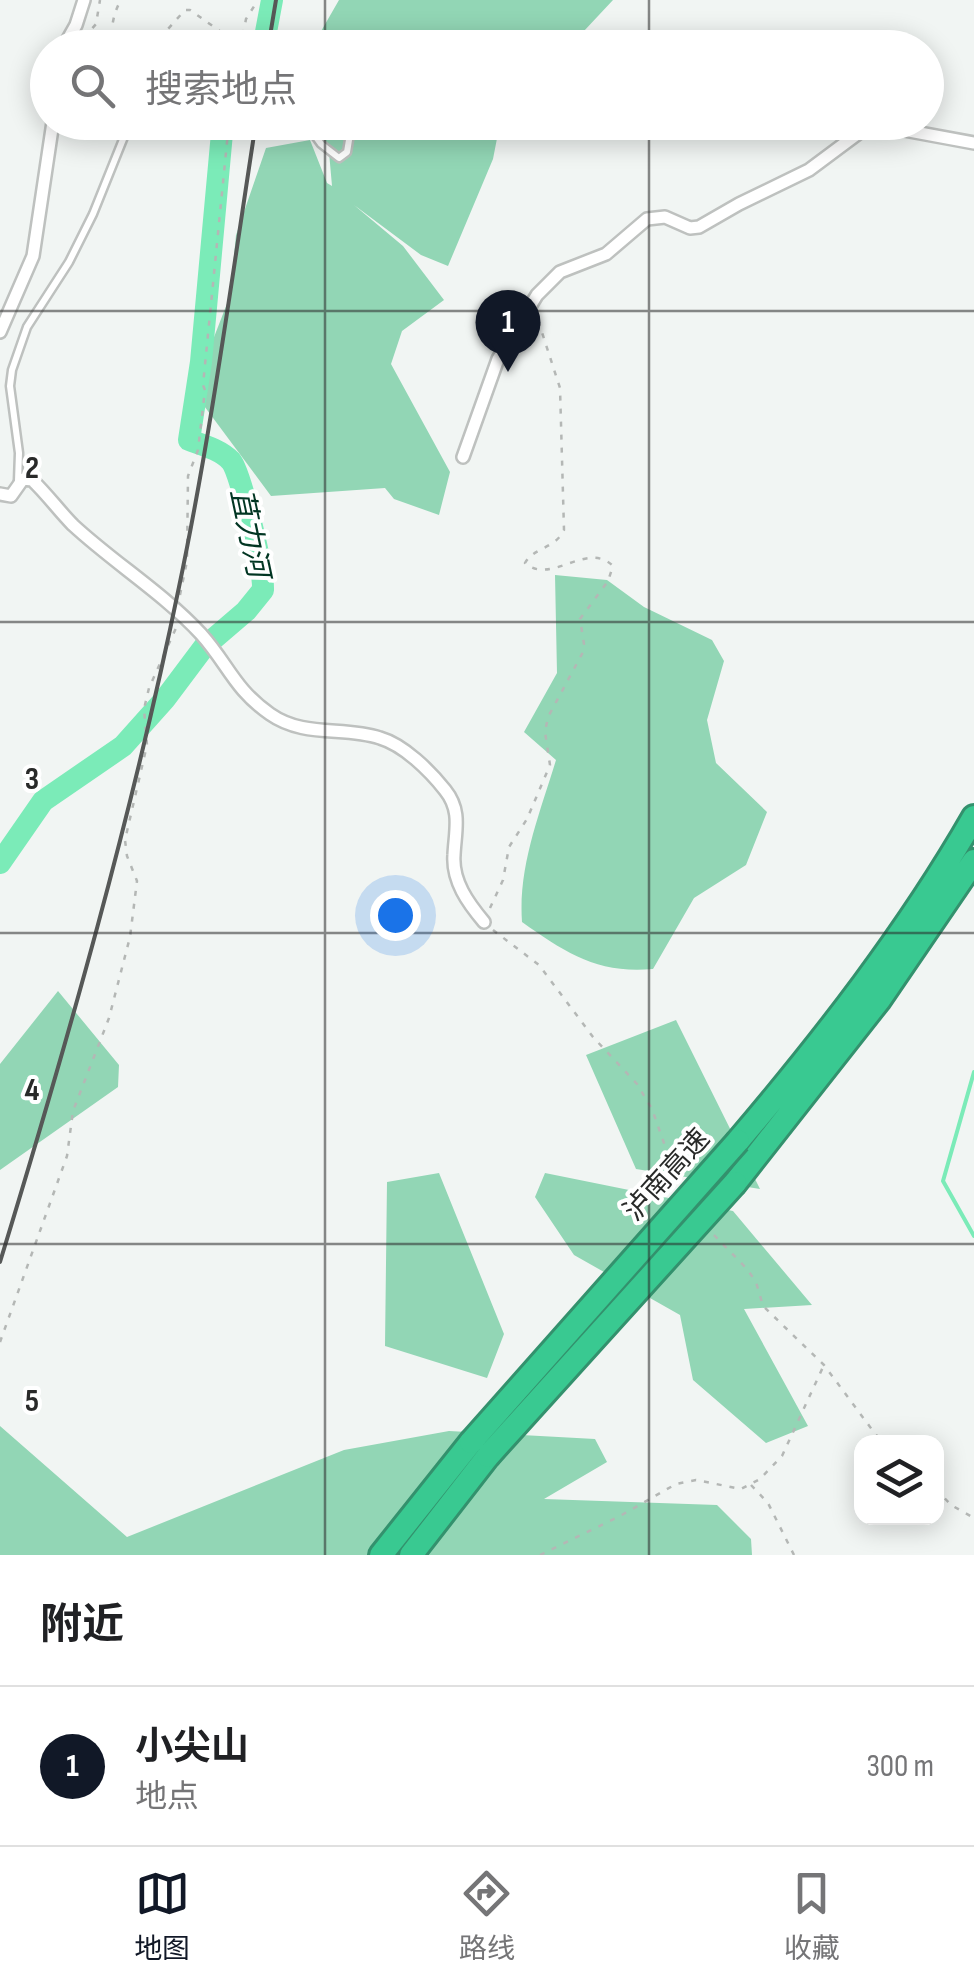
<!DOCTYPE html>
<html lang="zh">
<meta charset="utf-8">
<style>
:root{--surface:#fff;--page:#f2f2f2;--text:#202124;--muted:#757577;--line:#e0e0e0;--accent:#111827}
body{margin:0;font-family:"Sofia Sans Condensed","Noto Sans SC",sans-serif;background:var(--page);color:var(--text)}
.controls{position:absolute;right:30px;bottom:30px;display:grid;overflow:hidden;border-radius:20px;box-shadow:0 5px 25px #0003}
.controls button{width:90px;height:90px;display:grid;place-items:center;padding:0;border:0;border-bottom:2px solid var(--line);background:var(--surface);color:var(--text);font:50px sans-serif}
.you{position:absolute;left:395px;top:915px;width:35px;height:35px;margin:-25px;border:8px solid #fff;border-radius:50%;background:#1a73e8;box-shadow:0 0 0 15px #1a73e833}
.badge{display:grid;place-items:center;width:65px;height:65px;border-radius:50%;background:var(--accent);color:#fff;font-size:32px;font-weight:700}
.pin{position:absolute;translate:-50% -82px;filter:drop-shadow(0 2px 5px #0008)}
.pin::after{content:'';position:absolute;top:52px;width:35px;height:30px;background:inherit;clip-path:polygon(0 0,100% 0,50% 100%)}
.list{margin:0;padding:0;list-style:none}
h2{display:flex;justify-content:space-between;align-items:center;height:130px;margin:0;padding:0 40px;font-size:42px}
h2 small{font-size:32px;font-weight:400;color:var(--muted)}
.list li{display:grid;grid-template-columns:65px 1fr auto;gap:30px;align-items:center;box-sizing:border-box;height:160px;padding:0 40px;border-top:2px solid var(--line)}
.list b{display:block;font-size:38px;white-space:nowrap}
.list p{margin:0;font-size:32px;white-space:nowrap;color:var(--muted)}
.list em{font-size:32px;font-style:normal;color:var(--muted)}
.icon{flex:none;width:55px;height:55px;fill:none;stroke:currentColor;stroke-width:2;stroke-linecap:round;stroke-linejoin:round}
.map{position:relative;flex:none;width:974px;height:1555px;overflow:hidden}
.search{position:absolute;background:var(--surface);box-shadow:0 5px 25px #0003;left:30px;right:30px;top:30px;height:110px;display:flex;align-items:center;gap:25px;box-sizing:border-box;padding:0 35px;border-radius:55px;color:var(--muted);font-size:38px}
.sheet{height:290px;background:var(--surface)}
nav{display:flex;justify-content:space-around;align-items:center;box-sizing:border-box;height:140px;border-top:2px solid var(--line);background:var(--surface);font-size:28px;color:var(--muted)}
nav a{display:grid;justify-items:center;gap:5px}
nav .on{color:var(--accent)}
.map>svg:first-child{display:block}
.green{fill:#92d6b5}
.lines{fill:none;stroke-linecap:round;stroke-linejoin:round}
.stream{stroke:#7bebb8;stroke-width:4}
.river{stroke:#7bebb8;stroke-width:22}
.service-casing{stroke:#bec1bf;stroke-width:11}
.minor-casing{stroke:#bec1bf;stroke-width:16}
.motorway-casing{stroke:#33916d;stroke-width:28}
.path{stroke:#b4b7b5;stroke-width:2.5;stroke-dasharray:5 8;stroke-linecap:butt}
.service{stroke:#fff;stroke-width:6}
.minor{stroke:#fff;stroke-width:11}
.motorway{stroke:#39c991;stroke-width:22}
.rail{stroke:#565857;stroke-width:4}
.motorway-bridge-casing{stroke:#33916d;stroke-width:28;stroke-linecap:butt}
.motorway-bridge{stroke:#39c991;stroke-width:22}
.grid{fill:none;stroke:#292a29;stroke-width:2.5;stroke-opacity:0.55}
.labels{text-anchor:middle;dominant-baseline:central;stroke-width:8;stroke-linejoin:round;paint-order:stroke}
.street-label{font-size:28px;fill:#292a29;stroke:#fff}
.water-label{font-size:30px;font-style:italic;fill:#023623;stroke:#fff}
.grid-label{font-size:32px;text-anchor:middle;font-weight:bold;fill:#292a29;stroke:#fff;stroke-width:8;stroke-linejoin:round;paint-order:stroke}
</style>
<div class="map">
<svg width="974" height="1555" viewBox="0 0 974 1555">
<rect width="100%" height="100%" fill="#f1f5f3"/>
<path class="green" d="M339,0H613L569,47H312Z
M311,123H500L493,159L448,266L421,255L354,205L403,246L444,300L402,331L391,364L450,472L439,515L394,499L385,488L271,496L193,391L230,296L236,235L266,148L310,140L327,183L332,186L329,152Z
M555,575L607,580L644,607L712,640L724,661L707,720L716,763L767,812L746,865L694,898L653,969C597,974 566,953 522,922C518,866 540,813 556,760L524,732L557,673Z
M58,991L119,1065L118,1087L0,1170V1064Z
M676,1020L760,1189L636,1169L586,1055Z
M439,1173L504,1334L487,1378L385,1346L387,1182Z
M545,1173L733,1211L812,1305L744,1309L808,1426L766,1443L693,1380L680,1315L574,1255L535,1197Z
M0,1426L127,1537L344,1450L449,1431L595,1439L607,1462L544,1499L717,1505L751,1539L752,1555H0Z"/>
<g class="lines">
<path class="stream" d="M974,1072L943,1181L974,1236"/>
<path class="river" d="M263,48L272,0
M0,863L43,801L123,746L165,699L204,647L246,611L263,590C264,571 241,473 231,461C221,450 203,445 189,440L201,362L223,122"/>
<g class="service-casing">
<path id="service" d="M241,43L264,48
M305,122L321,144L339,158L347,152L352,122
M18,481L19,453L10,386L12,370L27,327L69,262L93,214L130,122"/>
</g>
<g class="minor-casing">
<path id="minor" d="M63,48L76,25L84,0
M0,332L33,256L53,122
M463,457L498,359L537,295L560,272L606,254L647,219L665,217L690,228L699,227L739,204L809,170L864,129L893,128L974,143
M0,494L11,496L23,479L32,480C47,494 59,511 73,525C114,563 163,593 201,634C228,664 234,689 270,714C304,738 344,726 380,738C404,745 430,771 445,790C462,811 455,831 454,855C452,881 468,903 484,922"/>
</g>
<g class="motorway-casing">
<path id="motorway" d="M738,1141C824,1040 908,932 974,817
M735,1183L879,1000L974,861
M381,1555L471,1442
M411,1555L488,1456"/>
</g>
<path class="path" d="M243,35L246,19L258,0
M84,38L96,24L100,0
M108,48C113,30 111,17 121,0
M151,48L185,10H190L231,39
M180,595L187,561L188,476L198,450L205,390L203,385L229,122
M490,908L503,880L509,847L527,819L550,765L545,732L548,717L582,654L584,644L580,619L608,581L613,566C587,540 551,586 525,563C534,547 555,549 564,530L560,388L537,317
M493,930L539,965L593,1037L637,1084L652,1109L677,1180
M714,1235L747,1269L756,1282L763,1306L824,1365L876,1435L887,1442
M0,1342L67,1156L73,1111L109,1018L130,937L137,881L127,856L125,840L147,745L144,709L149,688L176,628
M751,1485L768,1503L794,1555
M936,1489L951,1505L974,1518
M540,1555L620,1516L676,1484L696,1480L741,1489L760,1479L782,1456L823,1367"/>
<use href="#service" class="service"/>
<use href="#minor" class="minor"/>
<use href="#motorway" class="motorway"/>
<path class="rail" d="M268,48L276,0
M0,1262C68,1040 132,815 179,587C211,434 232,277 256,122"/>
<g class="motorway-bridge-casing">
<path id="motorway-bridge" d="M471,1442L738,1141
M488,1456L735,1183"/>
</g>
<use href="#motorway-bridge" class="motorway-bridge"/>
</g>
<path class="grid" d="M325,0V48M649,0V48M325,122V1555M649,122V1555M0,311H974M0,622H974M0,933H974M0,1244H974"/>
<g class="labels">
<g class="street-label">
<text transform="translate(667 1175) rotate(-48)">泸南高速</text>
</g>
<g class="water-label">
<text transform="translate(249 533) rotate(78)">苴力河</text>
</g>
</g>
<g class="grid-label">
<text x="32" y="478">2</text>
<text x="32" y="789">3</text>
<text x="32" y="1100">4</text>
<text x="32" y="1411">5</text>
</g>
</svg>
<div class="controls">
<button><svg class="icon" aria-label="layers" viewBox="0 0 24 24"><path d="M12 4l9 5-9 5-9-5zM3 14l9 5 9-5"/></svg></button>
</div>
<div class="you"></div>
<div class="pin badge" style="left:508px;top:372px">1</div>
<div class="search"><svg class="icon" aria-label="search" viewBox="0 0 24 24"><circle cx="10" cy="10" r="6"/><path d="M15 15l6 6"/></svg>搜索地点</div>
</div>
<section class="sheet">
<h2>附近<small></small></h2>
<ul class="list">
<li><span class="badge">1</span><div><b>小尖山</b><p>地点</p></div><em>300 m</em></li>
</ul>
</section>
<nav>
<a class="on"><svg class="icon" aria-label="map" viewBox="0 0 24 24"><path d="M3 6l6-2 6 2 6-2v14l-6 2-6-2-6 2zM9 4v14M15 6v14"/></svg>地图</a>
<a><svg class="icon" aria-label="directions" viewBox="0 0 24 24"><path d="M12 3l9 9-9 9-9-9zM9 14v-3h6M13 9l2 2-2 2"/></svg>路线</a>
<a><svg class="icon" aria-label="saved" viewBox="0 0 24 24"><path d="M7 4h10v16l-5-4-5 4z"/></svg>收藏</a>
</nav>
